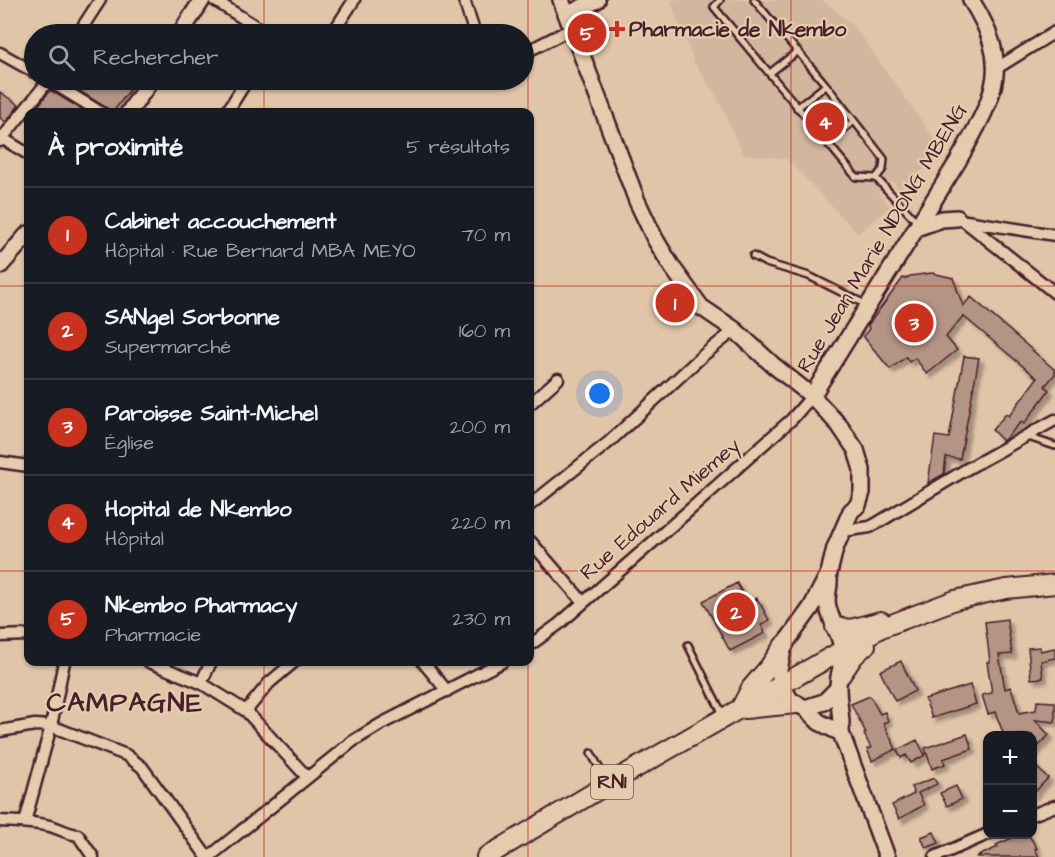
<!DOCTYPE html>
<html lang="fr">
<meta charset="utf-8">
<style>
:root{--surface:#171b24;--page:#20242c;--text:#f1f3f6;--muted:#9ea1a6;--line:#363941;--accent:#c8321e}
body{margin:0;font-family:"Architects Daughter",sans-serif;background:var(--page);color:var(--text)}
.controls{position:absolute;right:18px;bottom:18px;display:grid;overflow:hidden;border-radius:12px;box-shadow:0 2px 4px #0004}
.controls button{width:54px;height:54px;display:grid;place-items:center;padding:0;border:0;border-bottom:2px solid var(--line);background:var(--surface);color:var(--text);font:30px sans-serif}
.you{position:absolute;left:600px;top:394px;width:21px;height:21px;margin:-15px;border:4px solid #fff;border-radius:50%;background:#1a73e8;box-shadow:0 0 0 9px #1a73e833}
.badge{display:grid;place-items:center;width:39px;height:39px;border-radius:50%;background:var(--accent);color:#fff;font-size:20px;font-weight:700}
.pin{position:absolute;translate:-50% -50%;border:3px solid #fff;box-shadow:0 2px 6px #0006}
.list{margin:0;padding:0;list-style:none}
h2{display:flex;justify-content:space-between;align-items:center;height:78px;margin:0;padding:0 24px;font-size:26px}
h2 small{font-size:20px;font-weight:400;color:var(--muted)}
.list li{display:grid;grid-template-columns:39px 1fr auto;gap:18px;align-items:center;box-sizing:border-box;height:96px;padding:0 24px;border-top:2px solid var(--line)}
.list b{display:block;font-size:22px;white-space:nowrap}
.list p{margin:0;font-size:20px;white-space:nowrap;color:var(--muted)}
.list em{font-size:20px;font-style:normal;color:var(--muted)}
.icon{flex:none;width:33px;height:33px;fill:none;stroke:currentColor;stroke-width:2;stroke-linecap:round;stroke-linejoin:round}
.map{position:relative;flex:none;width:1055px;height:857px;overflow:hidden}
.search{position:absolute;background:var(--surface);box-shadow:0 2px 4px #0004;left:24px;top:24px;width:510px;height:66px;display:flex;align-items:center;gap:15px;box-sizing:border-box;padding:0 21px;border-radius:33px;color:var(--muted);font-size:22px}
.panel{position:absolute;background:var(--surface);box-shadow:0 2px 4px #0004;left:24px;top:108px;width:510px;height:558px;border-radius:12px}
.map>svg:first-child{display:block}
.built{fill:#d3b69e}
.building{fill:#b49484;stroke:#4a1f2b;stroke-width:1.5;filter:url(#shadow)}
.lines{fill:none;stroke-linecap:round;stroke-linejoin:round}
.lane-casing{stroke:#4a1f2b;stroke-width:10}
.street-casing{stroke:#4a1f2b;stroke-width:15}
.secondary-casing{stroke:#4a1f2b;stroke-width:20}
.primary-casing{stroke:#4a1f2b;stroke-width:22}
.lane{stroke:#e6ccae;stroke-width:5}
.street{stroke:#e6ccae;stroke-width:10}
.secondary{stroke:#e6ccae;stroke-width:15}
.primary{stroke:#e6ccae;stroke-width:18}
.grid{fill:none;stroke:#c8321e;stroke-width:1.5;stroke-opacity:0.55}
.poi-dot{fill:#c8321e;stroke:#e6ccae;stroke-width:2}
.labels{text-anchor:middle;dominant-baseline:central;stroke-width:4.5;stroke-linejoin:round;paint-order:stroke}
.shield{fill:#e6ccae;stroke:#795352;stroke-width:1.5}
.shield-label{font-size:20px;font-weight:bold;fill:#4a1f2b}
.poi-label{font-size:21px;font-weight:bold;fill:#4a1f2b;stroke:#e6ccae;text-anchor:start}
.street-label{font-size:21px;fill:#4a1f2b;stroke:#e6ccae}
.district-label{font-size:27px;font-weight:bold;letter-spacing:1.5px;fill:#4a1f2b;stroke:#e6ccae}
</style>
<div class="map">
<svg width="1055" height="857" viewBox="0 0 1055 857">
<defs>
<filter id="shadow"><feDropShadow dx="4.5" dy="4.5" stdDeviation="1.5" flood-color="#0004"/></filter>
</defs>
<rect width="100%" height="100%" fill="#e0c5a9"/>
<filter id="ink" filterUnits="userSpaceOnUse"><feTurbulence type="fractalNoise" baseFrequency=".0167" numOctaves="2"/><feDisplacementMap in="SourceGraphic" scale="12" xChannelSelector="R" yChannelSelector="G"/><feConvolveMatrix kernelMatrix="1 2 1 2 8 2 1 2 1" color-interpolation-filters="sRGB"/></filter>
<g filter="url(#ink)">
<path class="built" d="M670,0H822L855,27L940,147L927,166L899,190L893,181L884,186L878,193L890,206L858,234L787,159L743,154L717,97L694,62Z"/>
<path class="building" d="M62,80H118L131,88L113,112Z
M50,90L81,109L79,112H34Z
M0,92L19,105L6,122L0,118Z
M932,273L953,278L963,306L971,297L1055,370V374L1045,386L1049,390L1024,424L1021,422L1003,441L992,430L1006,414L1009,416L1037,378L963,316L946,337L957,350L927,374L915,358L909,362L906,357L890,369L863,336L869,329L868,325L903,278L905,279L910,276Z
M964,356L979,358L960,459L946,457L944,474L928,483L935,436L949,438Z
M737,583L747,603L757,598L769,620L761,625L765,633L730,651L703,601Z
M1007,619L1012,654L999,655L1005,689L1011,687L1019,713L1036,710L1037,701L1055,702V722L1035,720L1049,735L1032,753V735H1004L995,712L988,714L982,695L992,693L987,662H990L985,622Z
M1040,647V651L1055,648V658L1041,661L1043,678L1031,679L1028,648Z
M901,661L915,691L895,701L880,671Z
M970,685L976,704L932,718L925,699Z
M870,696L880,714L885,712L888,721L883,723L896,749L872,761L867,749L871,748L864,734L866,733L851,704Z
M967,734L972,749L943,759L945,764L932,769L925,748Z
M917,740L925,755L911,763L906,755L901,758L897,750Z
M1032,763L1048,778L1032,795Z
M934,778L937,784L918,793L924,805L899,819L892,805L914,794L911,787Z
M956,786L962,799L947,806L940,793Z
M934,832L939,843L926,848L921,837Z
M1021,834H1028L1037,848L1035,849L1039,857H976L998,847L996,845Z"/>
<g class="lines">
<g class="lane-casing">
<path id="lane" d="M720,0L714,7L856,177L876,178L883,169L884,159L826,85L754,0
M770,73L798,51
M797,108L826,85
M827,142L854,121
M876,178L918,223
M753,256L766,263L809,276L867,305
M1028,437L1055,446
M688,645L722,713
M591,753L607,782"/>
</g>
<g class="street-casing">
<path id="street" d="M214,0L268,34
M464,0L475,34
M78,34L100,0
M332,34L354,0
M0,53L34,72
M524,53L573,28
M997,68L1055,32
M48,80L100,112
M227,112L247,80
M0,137L28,154
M0,141L49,80
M963,220L1055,293
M966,221L1055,235
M530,404L558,379
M0,462L28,466
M530,505L609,442L701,357L735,330
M843,531L870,527L879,522L967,469L1055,420
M530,541L583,602
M0,636L28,635
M530,645L559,624L693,507L792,419L812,396
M149,662L201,683L246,711L307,777
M423,662L447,691
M201,683L211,662
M246,711L269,683L294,662
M0,731L35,725L51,726L126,755L142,767L207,857
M1032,815L1055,806
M0,821C17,822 34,822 50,826C61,829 67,834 78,835L93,857
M25,822L51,726L64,662
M209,857L353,741L381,724L502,662
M935,857L988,834"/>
</g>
<g class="secondary-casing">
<path id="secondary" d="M561,0L637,201L655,239L672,267L701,307L735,330L773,365L812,396L839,425L856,450L862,470V492L858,505L851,511L835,548L829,573L811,608L784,645L779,670L781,684L791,701L805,708L819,722L841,733
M567,15L597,0
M180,34L202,0
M129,112L151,80
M916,228L942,219L957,218
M0,266L28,234
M812,396L958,161C994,96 1014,68 971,0
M829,579C830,588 825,597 828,607C831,622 841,634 842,650C844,663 838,674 838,687C838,702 842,717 841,733L887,857
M805,708L824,702L838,688"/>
</g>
<g class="primary-casing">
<path id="primary" d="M835,627L851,629L881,621
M841,675L854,656L866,645
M740,709L751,688L769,667L784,645
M745,709L796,704
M486,857L608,784L881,628L955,600L1006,589L1055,584"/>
</g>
<use href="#lane" class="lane"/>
<use href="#street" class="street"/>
<use href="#secondary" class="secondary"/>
<use href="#primary" class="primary"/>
</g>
</g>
<path class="grid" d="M264,0V34M528,0V112M791,0V857M264,80V112M0,286H28M530,286H1055M0,571H28M530,571H1055M264,662V857M528,662V857"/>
<path class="poi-dot" d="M614 20h6v6h6v6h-6v6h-6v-6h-6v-6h6z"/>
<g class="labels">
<rect class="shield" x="591" y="765" width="42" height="34" rx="4.5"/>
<g class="shield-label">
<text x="612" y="782">RN1</text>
</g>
<g class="poi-label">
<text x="629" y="29">Pharmacie de Nkembo</text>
</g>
<g class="street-label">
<text transform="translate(882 238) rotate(-59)">Rue Jean Marie NDONG MBENG</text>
<text transform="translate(660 509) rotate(-41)">Rue Edouard Miemey</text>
</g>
<g class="district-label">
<text x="125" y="703">CAMPAGNE</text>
</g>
</g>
</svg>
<div class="controls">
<button>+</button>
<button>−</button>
</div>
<div class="you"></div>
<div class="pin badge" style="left:675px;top:303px">1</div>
<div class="pin badge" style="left:736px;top:612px">2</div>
<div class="pin badge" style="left:914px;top:323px">3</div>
<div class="pin badge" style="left:825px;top:122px">4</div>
<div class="pin badge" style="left:587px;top:33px">5</div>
<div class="search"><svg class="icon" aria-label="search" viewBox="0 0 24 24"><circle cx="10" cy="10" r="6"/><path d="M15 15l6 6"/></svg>Rechercher</div>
<section class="panel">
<h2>À proximité<small>5 résultats</small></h2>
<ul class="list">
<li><span class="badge">1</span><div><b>Cabinet accouchement</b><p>Hôpital · Rue Bernard MBA MEYO</p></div><em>70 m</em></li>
<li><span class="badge">2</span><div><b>SANgel Sorbonne</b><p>Supermarché</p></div><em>160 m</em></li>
<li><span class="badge">3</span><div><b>Paroisse Saint-Michel</b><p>Église</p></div><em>200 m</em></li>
<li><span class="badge">4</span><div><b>Hopital de Nkembo</b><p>Hôpital</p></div><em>220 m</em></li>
<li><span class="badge">5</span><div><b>Nkembo Pharmacy</b><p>Pharmacie</p></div><em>230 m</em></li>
</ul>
</section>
</div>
